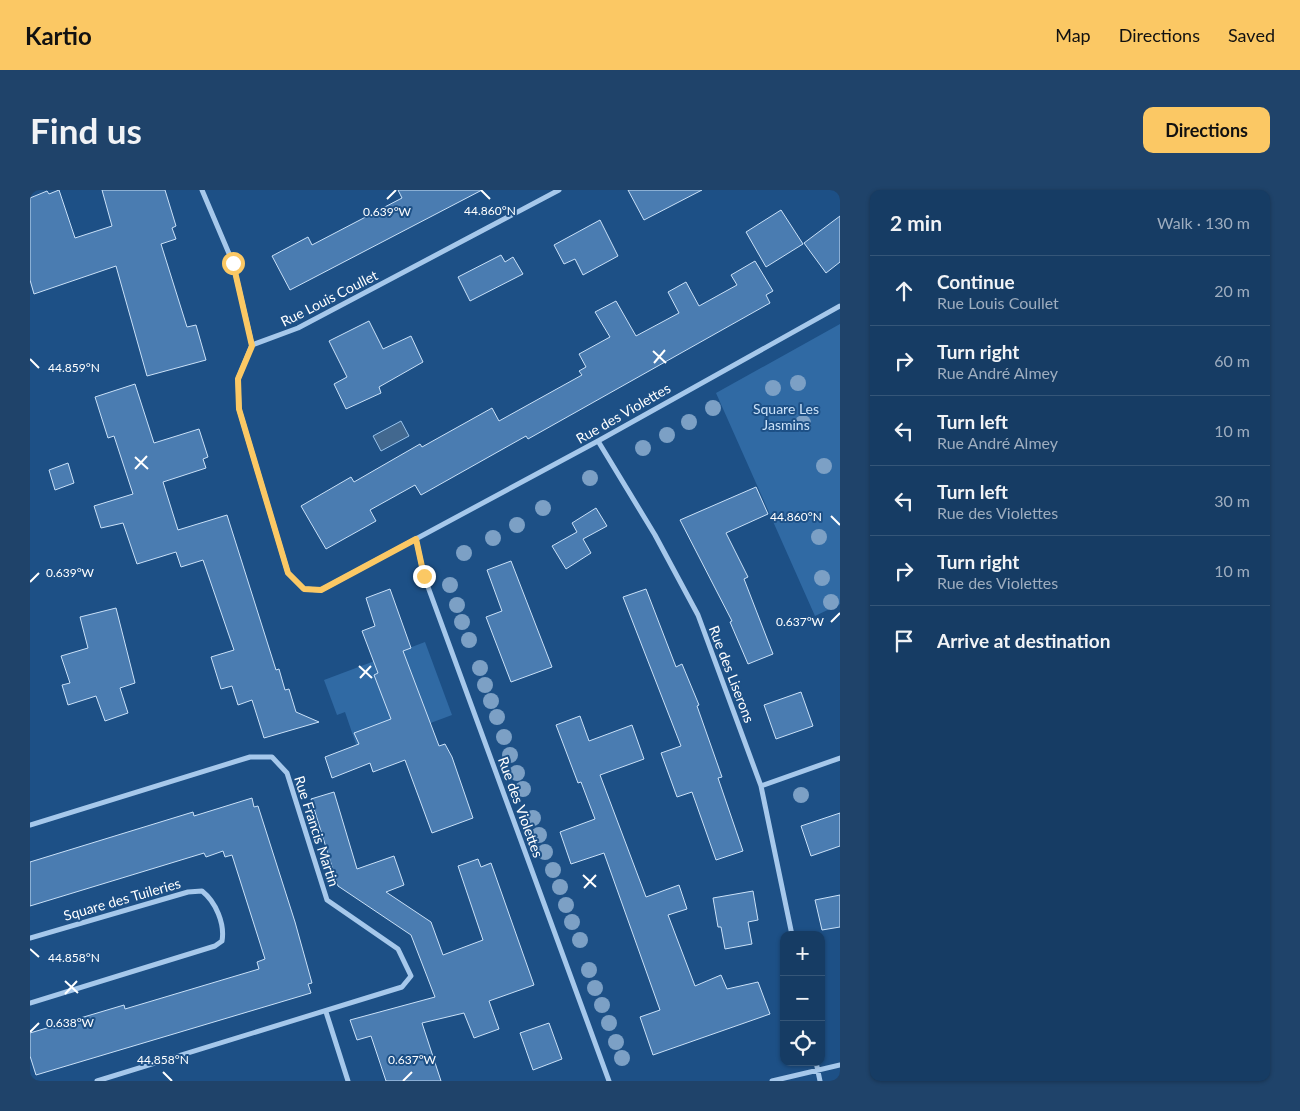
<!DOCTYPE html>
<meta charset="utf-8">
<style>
:root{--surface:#163c64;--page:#1f436a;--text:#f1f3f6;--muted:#9eadbf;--line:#355678;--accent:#fbc864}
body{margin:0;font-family:Lato,sans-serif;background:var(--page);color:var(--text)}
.controls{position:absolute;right:15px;bottom:15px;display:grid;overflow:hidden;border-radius:10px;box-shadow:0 1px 4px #0004}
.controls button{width:45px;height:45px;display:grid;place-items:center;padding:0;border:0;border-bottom:1px solid var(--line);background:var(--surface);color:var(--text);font:25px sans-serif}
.stop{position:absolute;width:15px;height:15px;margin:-11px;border:4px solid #fbc864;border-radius:50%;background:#fff}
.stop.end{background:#fbc864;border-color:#fff;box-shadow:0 1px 5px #0008}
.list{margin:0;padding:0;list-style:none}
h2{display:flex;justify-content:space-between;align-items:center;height:65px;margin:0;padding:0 20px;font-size:21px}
h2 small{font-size:16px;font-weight:400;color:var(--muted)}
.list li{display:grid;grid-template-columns:32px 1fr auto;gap:15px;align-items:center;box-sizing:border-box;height:70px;padding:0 20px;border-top:1px solid var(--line)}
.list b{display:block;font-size:19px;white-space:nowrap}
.list p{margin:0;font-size:16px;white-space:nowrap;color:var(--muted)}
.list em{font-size:16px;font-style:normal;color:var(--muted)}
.icon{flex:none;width:28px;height:28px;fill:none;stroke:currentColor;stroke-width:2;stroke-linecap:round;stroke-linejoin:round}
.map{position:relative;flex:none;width:810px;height:891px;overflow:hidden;border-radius:10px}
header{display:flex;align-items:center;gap:30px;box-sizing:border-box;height:70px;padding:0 25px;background:var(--accent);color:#111}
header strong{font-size:24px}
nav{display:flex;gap:28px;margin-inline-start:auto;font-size:18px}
.intro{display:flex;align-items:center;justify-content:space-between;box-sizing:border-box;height:120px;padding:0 30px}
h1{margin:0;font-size:35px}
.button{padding:12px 22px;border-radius:10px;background:var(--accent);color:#111;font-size:18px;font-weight:700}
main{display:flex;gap:30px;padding:0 30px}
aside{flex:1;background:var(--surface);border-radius:10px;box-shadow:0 1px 4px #0004}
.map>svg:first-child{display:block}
.green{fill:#306aa4}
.water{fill:#42688f;stroke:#99c4ed}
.building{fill:#4a7cb1;stroke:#cae1f8}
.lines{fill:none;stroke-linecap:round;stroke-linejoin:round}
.street{stroke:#a6c8eb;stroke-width:5}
.tree{fill:#7ca0c5}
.route{stroke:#fbc864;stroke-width:6}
.ticks{fill:none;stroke:#fff;stroke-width:2}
.labels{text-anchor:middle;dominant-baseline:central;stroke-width:4;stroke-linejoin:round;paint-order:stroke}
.street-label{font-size:14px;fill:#fff;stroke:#1d5086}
.park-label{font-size:14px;fill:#cae1f8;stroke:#1d5086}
.ticks-label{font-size:12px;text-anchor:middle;fill:#fff;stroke:#1d5086;stroke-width:4;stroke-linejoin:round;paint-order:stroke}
</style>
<header>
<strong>Kartio</strong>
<nav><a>Map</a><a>Directions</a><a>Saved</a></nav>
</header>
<div class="intro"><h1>Find us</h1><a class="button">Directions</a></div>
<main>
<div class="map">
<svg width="810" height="891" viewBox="0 0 810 891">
<rect width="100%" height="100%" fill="#1d5086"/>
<path class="green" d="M810,134V414L785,426L686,203Z
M395,452L422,525L328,560L315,522L307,525L294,490Z"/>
<path class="water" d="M371,231L379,246L351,261L343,246Z"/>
<path class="building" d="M29,0L45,48L82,36L72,0H135L146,36L142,38L146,49L131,54L157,137L166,135L176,170L117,186L86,76L4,104L0,90V8L17,1L19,4Z
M368,0H452L260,100L242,66L278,47L282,55L372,8Z
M598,0H672L614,30Z
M751,20L773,54L736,77L716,42Z
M810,26V72L796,83L774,53Z
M570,30L588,66L553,85L545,69L534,74L524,55Z
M471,65L475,72L483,67L493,84L440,111L428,87Z
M725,71L743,101L736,105L740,113L498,249L496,246L391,305L385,295L340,320L346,331L296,359L271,316L321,287L324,292L390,254L392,257L462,218L469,231L552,185L549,181L556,177L549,164L580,147L565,122L586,111L606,146L649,123L638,102L656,92L669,116L707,95L701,85Z
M339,131L353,159L381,146L393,172L349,197L351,203L316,219L304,194L317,187L299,151Z
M105,194L124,253L169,239L178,267L173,269L176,278L133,292L148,340L197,325L246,480L249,479L255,500L259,499L266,522L289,532L234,548L222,510L208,515L202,496L191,499L181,467L204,460L173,370L151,377L146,362L107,374L93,333L71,338L64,316L103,304L84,246L78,248L65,207Z
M38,273L44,293L25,300L19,280Z
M726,297L738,324L696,343L718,387L714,389L743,464L718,474L700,432L702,431L650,330Z
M566,318L577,336L553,349L561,363L536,379L522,356L547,342L542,333Z
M481,371L522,477L481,492L456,427L472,421L457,380Z
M360,399L381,458L373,461L409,556L415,554L422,567L443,628L402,643L375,570L343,582L340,573L302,588L295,567L329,554L324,543L361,529L344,485L348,483L332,441L345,436L336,408Z
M616,399L646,477L652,474L669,515L667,516L692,587L688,588L713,661L686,670L662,602L647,607L631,563L651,556L593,407Z
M86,418L105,493L90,498L98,523L75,531L66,506L38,515L32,495L40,493L31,466L58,458L50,427Z
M771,502L783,536L746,549L734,515Z
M550,526L559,551L602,535L614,569L570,585L616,707L649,695L657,719L638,725L665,796L691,785L697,799L728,792L740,824L623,865L610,827L630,820L574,663L541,674L530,642L565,629L551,592L548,593L526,535Z
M304,602L327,679L364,666L374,695L356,702L401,732L413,765L453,750L428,676L448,669L451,677L461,673L504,795L459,811L469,839L444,848L434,823L392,833L411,891H356L341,846L327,850L320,830L405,807L381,745L308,696L281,609Z
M222,608L224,617L228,616L265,732L282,793L278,794L281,803L6,885L0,866V843L94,815L95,819L229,779L227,772L235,769L202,665L195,667L193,661L176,667L174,663L0,716V672L163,622L164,626Z
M810,623V656L781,666L771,636Z
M723,701L728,730L718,732L722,754L695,759L691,737H688L683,708Z
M810,705V737L792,740L785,710Z
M519,833L532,869L503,880L490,843Z"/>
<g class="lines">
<path class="street" d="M172,0L203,73L222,155L268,138L529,0
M222,155L208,189L209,219L258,383L274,399L291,400L568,251L810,116
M568,251L625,345L668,425L731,596L762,745
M386,349L394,386L579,891
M731,596L810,568
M0,635L220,567H242L257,583L297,710L368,759L381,786L372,797L67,891
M0,748L158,702L172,701C186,712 195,734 192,751L185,756L0,813
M296,822L318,891
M786,872L790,891
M742,891L810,875"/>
</g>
<g class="tree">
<circle cx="768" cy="193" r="8"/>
<circle cx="743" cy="198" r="8"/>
<circle cx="683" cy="218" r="8"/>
<circle cx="659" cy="232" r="8"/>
<circle cx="773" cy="233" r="8"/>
<circle cx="637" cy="245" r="8"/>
<circle cx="613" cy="258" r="8"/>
<circle cx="794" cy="276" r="8"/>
<circle cx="560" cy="288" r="8"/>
<circle cx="513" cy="318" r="8"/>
<circle cx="487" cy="335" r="8"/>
<circle cx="789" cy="347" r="8"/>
<circle cx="463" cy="348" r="8"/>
<circle cx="434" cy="363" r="8"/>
<circle cx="792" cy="388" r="8"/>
<circle cx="420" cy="395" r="8"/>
<circle cx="801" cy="412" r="8"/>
<circle cx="427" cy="415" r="8"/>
<circle cx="432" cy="432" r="8"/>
<circle cx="439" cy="450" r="8"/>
<circle cx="450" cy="478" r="8"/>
<circle cx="455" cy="495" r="8"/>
<circle cx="461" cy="511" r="8"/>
<circle cx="467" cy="527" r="8"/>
<circle cx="474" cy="547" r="8"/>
<circle cx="480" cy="565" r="8"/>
<circle cx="487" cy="583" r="8"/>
<circle cx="493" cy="599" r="8"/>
<circle cx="771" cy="605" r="8"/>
<circle cx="503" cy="628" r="8"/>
<circle cx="509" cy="645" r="8"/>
<circle cx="515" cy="662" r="8"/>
<circle cx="523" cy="680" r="8"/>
<circle cx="530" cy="697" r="8"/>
<circle cx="536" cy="715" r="8"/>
<circle cx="542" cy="732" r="8"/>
<circle cx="550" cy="750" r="8"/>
<circle cx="559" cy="780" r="8"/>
<circle cx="565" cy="798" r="8"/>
<circle cx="572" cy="815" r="8"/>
<circle cx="579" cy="833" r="8"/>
<circle cx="586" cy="852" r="8"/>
<circle cx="592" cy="868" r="8"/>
</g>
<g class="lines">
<path class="route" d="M203,73L222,156L208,189L209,219L258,383L274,399L291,400L386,349L394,386"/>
</g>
<path class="ticks" d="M451,0L460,9M357,9L366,0M623,161L636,173M0,169L9,178M624,173L635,160M105,267L118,279M105,279L117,266M801,326L810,335M0,392L9,383M801,432L810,423M329,476L342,488M330,488L341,476M553,685L566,697M554,698L566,685M0,759L9,767M35,791L48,803M35,804L47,791M0,842L9,833M133,882L142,891M373,891L382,882"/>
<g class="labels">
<g class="street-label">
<text transform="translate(299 108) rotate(-27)">Rue Louis Coullet</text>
<text transform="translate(593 223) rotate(-30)">Rue des Violettes</text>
<text transform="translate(702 484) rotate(69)">Rue des Liserons</text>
<text transform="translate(491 617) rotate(70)">Rue des Violettes</text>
<text transform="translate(287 641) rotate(72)">Rue Francis Martin</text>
<text transform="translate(92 709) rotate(-16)">Square des Tuileries</text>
</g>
<g class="park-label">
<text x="756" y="218">Square Les<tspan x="756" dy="16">Jasmins</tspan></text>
</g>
</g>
<g class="ticks-label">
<text x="460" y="25">44.860°N</text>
<text x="357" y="26">0.639°W</text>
<text x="44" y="182">44.859°N</text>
<text x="766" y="331">44.860°N</text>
<text x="40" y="387">0.639°W</text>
<text x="770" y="436">0.637°W</text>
<text x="44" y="772">44.858°N</text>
<text x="40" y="837">0.638°W</text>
<text x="382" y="874">0.637°W</text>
<text x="133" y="874">44.858°N</text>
</g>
</svg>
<div class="controls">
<button>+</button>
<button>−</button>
<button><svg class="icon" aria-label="locate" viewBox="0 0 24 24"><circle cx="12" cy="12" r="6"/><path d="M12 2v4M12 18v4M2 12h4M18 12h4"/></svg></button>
</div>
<div class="stop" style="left:203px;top:73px"></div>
<div class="stop end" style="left:394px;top:386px"></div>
</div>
<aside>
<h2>2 min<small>Walk · 130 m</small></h2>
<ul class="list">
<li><svg class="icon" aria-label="ahead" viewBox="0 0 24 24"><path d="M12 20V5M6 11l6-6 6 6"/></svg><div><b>Continue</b><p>Rue Louis Coullet</p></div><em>20 m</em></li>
<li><svg class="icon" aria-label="right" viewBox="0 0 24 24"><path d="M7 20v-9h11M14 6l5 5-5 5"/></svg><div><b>Turn right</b><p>Rue André Almey</p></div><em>60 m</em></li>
<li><svg class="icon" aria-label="left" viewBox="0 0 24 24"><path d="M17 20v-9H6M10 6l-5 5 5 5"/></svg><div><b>Turn left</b><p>Rue André Almey</p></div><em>10 m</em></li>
<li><svg class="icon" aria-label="left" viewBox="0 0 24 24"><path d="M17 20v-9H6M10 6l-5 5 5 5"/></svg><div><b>Turn left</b><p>Rue des Violettes</p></div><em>30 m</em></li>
<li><svg class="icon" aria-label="right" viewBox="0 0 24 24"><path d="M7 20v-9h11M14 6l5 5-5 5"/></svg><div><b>Turn right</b><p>Rue des Violettes</p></div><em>10 m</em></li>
<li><svg class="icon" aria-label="arrive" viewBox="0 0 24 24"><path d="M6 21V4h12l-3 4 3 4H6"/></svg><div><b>Arrive at destination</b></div></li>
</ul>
</aside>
</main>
